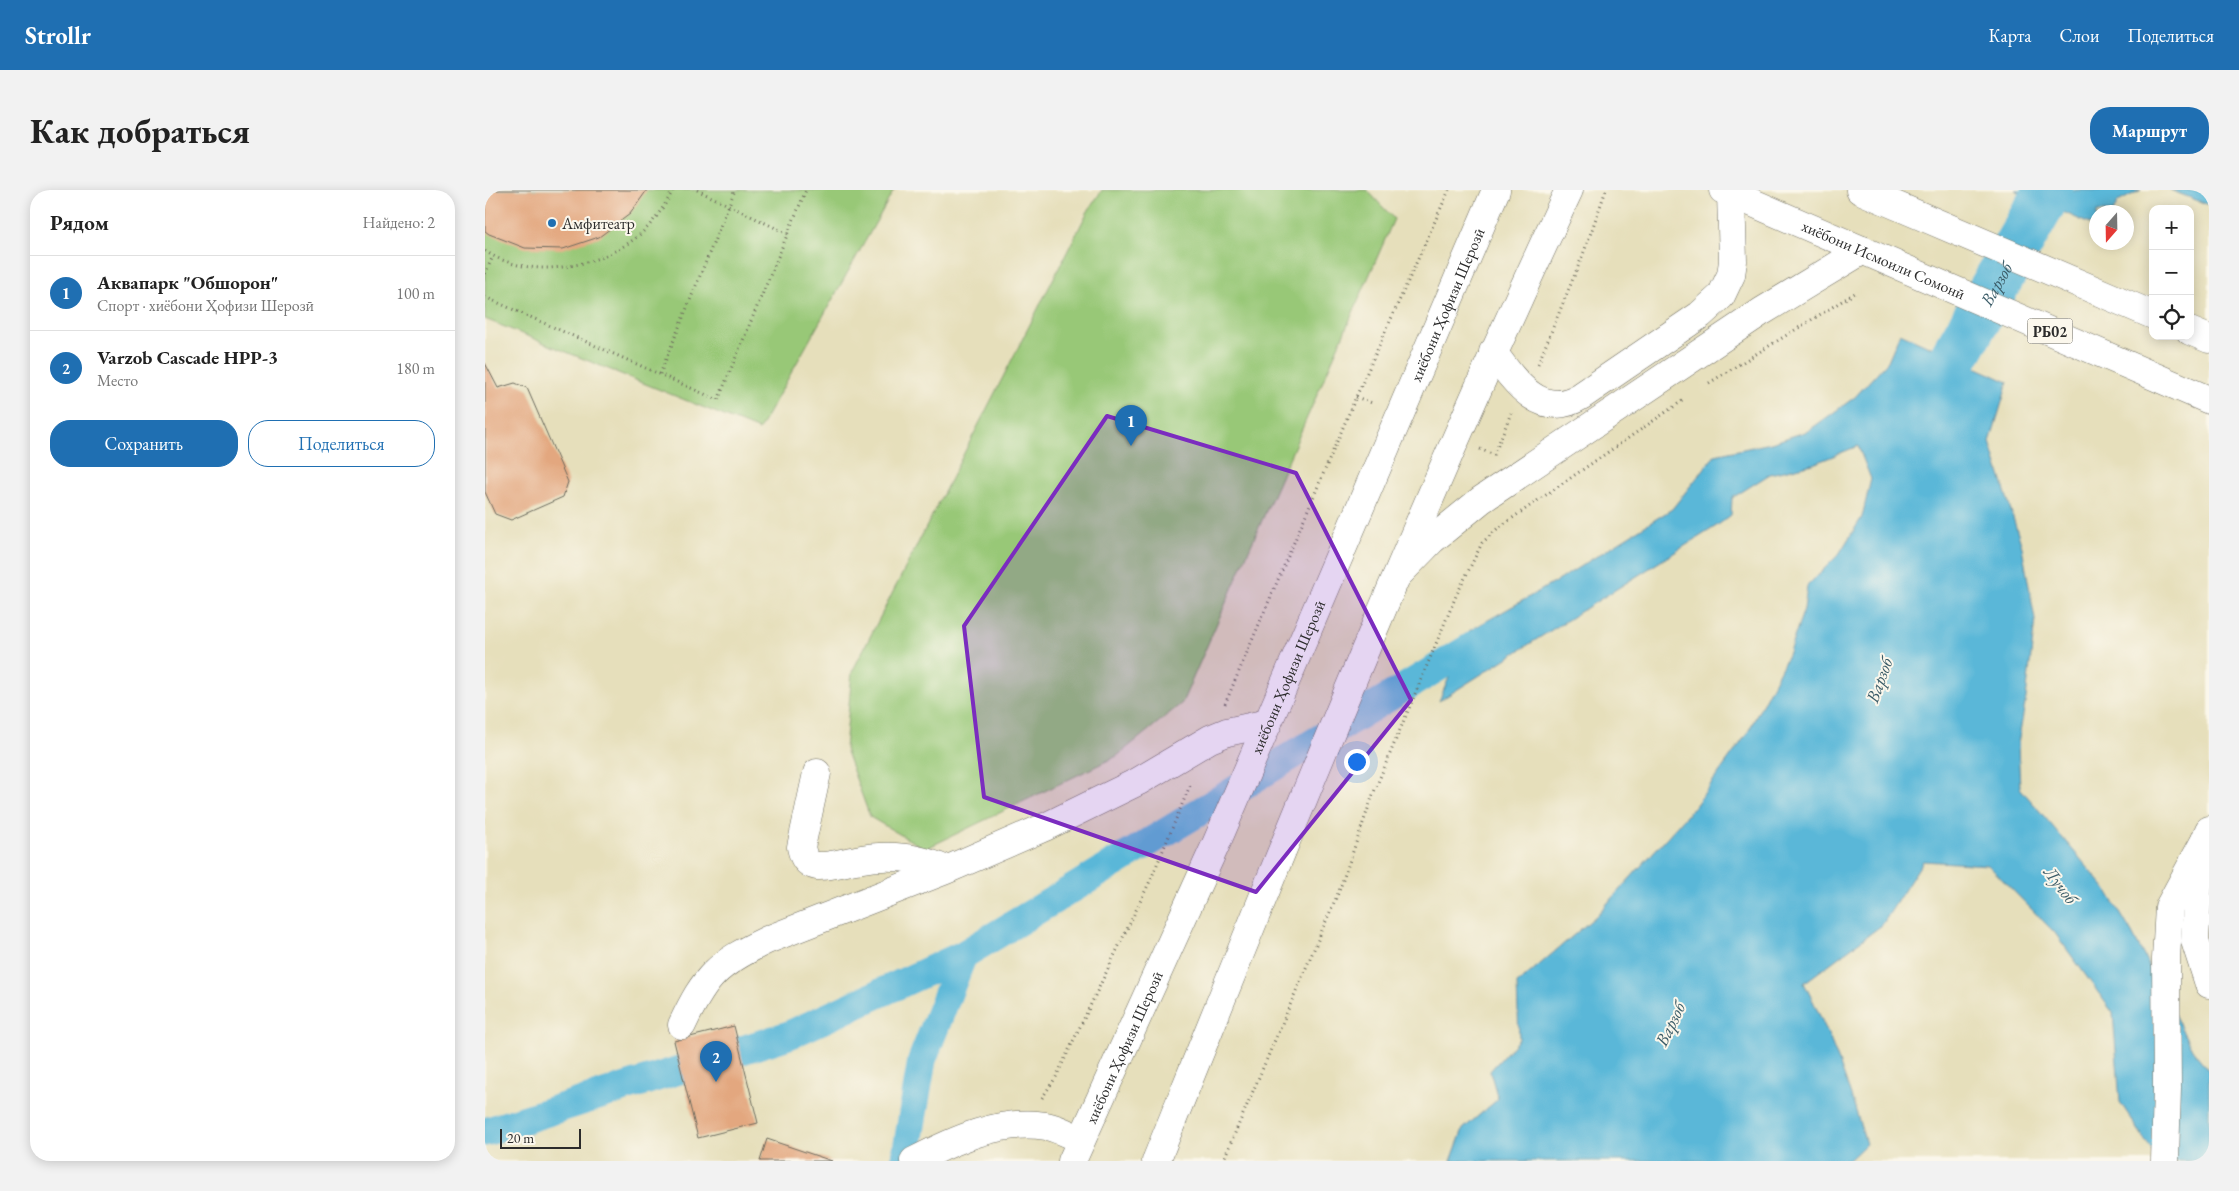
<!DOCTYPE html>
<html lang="ru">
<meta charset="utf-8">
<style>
:root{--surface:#fff;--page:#f2f2f2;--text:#222;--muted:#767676;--line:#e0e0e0;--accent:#1f6fb2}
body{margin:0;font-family:"EB Garamond",serif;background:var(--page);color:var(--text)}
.controls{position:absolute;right:15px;top:15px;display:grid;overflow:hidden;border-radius:10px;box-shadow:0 2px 12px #0003}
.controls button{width:45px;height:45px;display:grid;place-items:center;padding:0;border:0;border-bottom:1px solid var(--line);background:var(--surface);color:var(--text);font:25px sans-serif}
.compass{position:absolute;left:1604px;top:15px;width:45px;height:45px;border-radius:50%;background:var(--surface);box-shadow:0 2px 12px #0003;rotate:200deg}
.scale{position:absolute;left:15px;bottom:12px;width:81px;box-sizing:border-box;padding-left:5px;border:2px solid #2b2b2b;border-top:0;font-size:14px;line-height:18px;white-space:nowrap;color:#2b2b2b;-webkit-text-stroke:4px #fbf7ec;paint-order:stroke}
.you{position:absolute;left:871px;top:571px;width:18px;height:18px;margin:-12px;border:4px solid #fff;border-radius:50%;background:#1a73e8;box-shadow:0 0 0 8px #1a73e833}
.badge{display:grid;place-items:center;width:32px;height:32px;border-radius:50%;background:var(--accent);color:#fff;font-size:16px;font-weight:700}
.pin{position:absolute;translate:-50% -41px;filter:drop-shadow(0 1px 2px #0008)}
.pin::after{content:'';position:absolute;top:26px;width:18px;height:15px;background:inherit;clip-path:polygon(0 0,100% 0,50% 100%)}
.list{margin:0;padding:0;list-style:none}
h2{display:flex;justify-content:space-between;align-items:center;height:65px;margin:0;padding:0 20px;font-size:21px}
h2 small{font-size:16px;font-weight:400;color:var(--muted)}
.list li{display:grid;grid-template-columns:32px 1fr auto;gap:15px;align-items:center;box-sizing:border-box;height:75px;padding:0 20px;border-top:1px solid var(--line)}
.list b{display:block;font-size:19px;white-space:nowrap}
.list p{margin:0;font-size:16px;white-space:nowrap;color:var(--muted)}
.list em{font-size:16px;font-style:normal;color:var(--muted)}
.actions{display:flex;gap:10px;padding:15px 20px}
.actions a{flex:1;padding:11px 0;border:1px solid var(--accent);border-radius:20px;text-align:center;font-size:18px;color:var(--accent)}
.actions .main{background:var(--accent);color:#fff}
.icon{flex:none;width:28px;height:28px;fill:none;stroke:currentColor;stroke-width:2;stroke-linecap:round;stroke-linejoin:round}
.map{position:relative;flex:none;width:1724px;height:971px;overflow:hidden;border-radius:20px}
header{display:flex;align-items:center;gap:30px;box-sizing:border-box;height:70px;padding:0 25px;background:var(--accent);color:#fff}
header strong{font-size:24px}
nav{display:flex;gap:28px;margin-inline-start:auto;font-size:18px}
.intro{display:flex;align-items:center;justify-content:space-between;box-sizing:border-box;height:120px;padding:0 30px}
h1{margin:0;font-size:35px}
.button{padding:12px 22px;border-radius:20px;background:var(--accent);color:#fff;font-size:18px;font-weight:700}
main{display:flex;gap:30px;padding:0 30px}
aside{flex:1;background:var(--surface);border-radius:20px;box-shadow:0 2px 12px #0003}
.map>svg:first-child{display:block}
.green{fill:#98c877;stroke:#627a51}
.water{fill:#5ab7d8;stroke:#427182}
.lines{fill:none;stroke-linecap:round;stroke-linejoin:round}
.canal{stroke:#5ab7d8;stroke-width:29}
.river{stroke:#5ab7d8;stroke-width:49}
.building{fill:#e3a77f}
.minor-casing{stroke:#6c6a5d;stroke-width:29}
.major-casing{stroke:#6c6a5d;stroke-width:29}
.highway-casing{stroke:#6c6a5d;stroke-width:29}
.path{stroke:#6c6a5d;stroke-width:3;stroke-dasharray:1 4;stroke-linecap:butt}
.minor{stroke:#fff;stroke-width:28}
.major{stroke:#fff;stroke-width:28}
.highway{stroke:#fff;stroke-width:28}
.marked{fill:#7b2cbf;fill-opacity:0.2;stroke:#7b2cbf;stroke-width:4;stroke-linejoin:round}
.poi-dot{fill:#1f6fb2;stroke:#fbf7ec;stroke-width:2}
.labels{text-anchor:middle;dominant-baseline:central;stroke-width:4;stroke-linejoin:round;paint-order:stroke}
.shield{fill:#fbf7ec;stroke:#696865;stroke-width:1}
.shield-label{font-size:15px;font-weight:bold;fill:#2b2b2b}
.poi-label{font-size:16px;fill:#2b2b2b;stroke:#fbf7ec;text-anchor:start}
.street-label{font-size:16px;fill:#2b2b2b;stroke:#fbf7ec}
.water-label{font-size:18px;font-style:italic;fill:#3b5c68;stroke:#fbf7ec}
</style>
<header>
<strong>Strollr</strong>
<nav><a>Карта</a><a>Слои</a><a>Поделиться</a></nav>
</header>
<div class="intro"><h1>Как добраться</h1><a class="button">Маршрут</a></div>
<main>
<aside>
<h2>Рядом<small>Найдено: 2</small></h2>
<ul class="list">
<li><span class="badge">1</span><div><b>Аквапарк &quot;Обшорон&quot;</b><p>Спорт · хиёбони Ҳофизи Шерозӣ</p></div><em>100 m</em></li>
<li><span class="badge">2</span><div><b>Varzob Cascade HPP-3</b><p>Место</p></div><em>180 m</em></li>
</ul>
<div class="actions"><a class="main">Сохранить</a><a>Поделиться</a></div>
</aside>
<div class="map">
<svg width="1724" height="971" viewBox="0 0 1724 971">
<rect width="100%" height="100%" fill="#fbf7ec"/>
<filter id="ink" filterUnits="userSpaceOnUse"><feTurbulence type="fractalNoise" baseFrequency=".02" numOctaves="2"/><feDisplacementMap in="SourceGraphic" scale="10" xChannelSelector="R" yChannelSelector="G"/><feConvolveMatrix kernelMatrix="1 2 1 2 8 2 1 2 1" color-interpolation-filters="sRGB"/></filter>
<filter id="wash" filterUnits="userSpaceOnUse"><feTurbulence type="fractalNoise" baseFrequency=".0096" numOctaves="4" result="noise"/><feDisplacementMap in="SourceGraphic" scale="20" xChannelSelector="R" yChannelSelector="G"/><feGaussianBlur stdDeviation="1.12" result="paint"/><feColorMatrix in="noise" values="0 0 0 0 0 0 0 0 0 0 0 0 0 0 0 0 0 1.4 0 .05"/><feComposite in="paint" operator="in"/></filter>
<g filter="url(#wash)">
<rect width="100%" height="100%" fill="#e6dfbb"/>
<path class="green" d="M0,0H409L274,240L0,129Z
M617,0H882L909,29L697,513L632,566L440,659L385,627L360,559L367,482L603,21Z"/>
<path class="water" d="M1530,0H1656L1633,12L1628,22H1612L1611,37Z
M1685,0H1724V15Z
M1415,143L1523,192L1505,252L1537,357L1550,430L1541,508L1533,554L1535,598L1621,699L1647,743L1707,859L1724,881V971H1674L1635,912L1628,823L1570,743L1503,675L1438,671L1397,735L1319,793C1347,847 1364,896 1381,954L1363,971H966L978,939L1013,909L1005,881L1034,849L1032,794L1111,726L1210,616L1262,544L1303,465L1319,419L1322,396L1354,364L1377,327L1386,289L1373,256L1328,274L1285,284L1247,308L1246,325L1233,335L954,511L984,441L1072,391L1187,319L1230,265L1286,253L1323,241L1370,207L1403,171Z"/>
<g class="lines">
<path class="canal" d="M0,942L304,845L478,765L1008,444
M420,971L437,870L478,765"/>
<path class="river" id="s1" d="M1460,233L1462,180L1564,0"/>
</g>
<g id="blocks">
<path class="building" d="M0,0H162L145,24L114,47L78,59L40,58L4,44L0,41Z
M0,173L13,198L30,193L42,198L83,292L78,307L26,330L10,324L0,302Z
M249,836L273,933L213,948L189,851Z
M282,949L347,971H275Z"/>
</g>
</g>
<g filter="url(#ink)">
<use href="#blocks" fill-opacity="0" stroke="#6c6a5d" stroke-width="1"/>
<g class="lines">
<g class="minor-casing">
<path id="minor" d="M332,583L316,657C318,667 321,674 332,676C344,677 359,672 371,670C402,664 432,666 461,680
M197,835C220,786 232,774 282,750L461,680L560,637L654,591L725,549L742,542L783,533
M429,971C467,951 516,928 561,936C573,938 585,945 596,950
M1680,971L1682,898L1681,769L1684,717L1718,654"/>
</g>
<g class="major-casing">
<g id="major">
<path id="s2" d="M587,971L731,654L1011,0"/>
<path d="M671,971C803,645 934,318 1084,0"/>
</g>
</g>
<g class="highway-casing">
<g id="highway">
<path id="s3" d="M1238,0L1724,210"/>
<path d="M1375,0L1668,125"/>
<path d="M1705,141L1724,149"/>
<path d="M1008,162C1029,191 1056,231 1096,206L1215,125L1236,106L1246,85L1248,71L1246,3"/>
<path d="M912,386L947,350L996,310L1276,122L1378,60"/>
<path d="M1724,640L1720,650L1713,696L1710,751L1724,794"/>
</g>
</g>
<path class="path" d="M212,0L303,44
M0,61C44,90 107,79 148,50C166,37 178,19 188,0
M0,84L8,66
M0,107L233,210L321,0
M1053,174L1099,62L1121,0
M175,184L250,0
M1224,193L1370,103
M871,207L887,213
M995,259L1009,265L1026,223
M740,514L871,207L964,0
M557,908L571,887L666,689L706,593
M738,971L854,701L889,602L971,406L997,353L1013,338L1200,209"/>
<use href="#minor" class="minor"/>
<use href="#major" class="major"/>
<use href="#highway" class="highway"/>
</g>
</g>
<path class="marked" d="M622,226L811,283L926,510L771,702L499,607L479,436Z"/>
<circle class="poi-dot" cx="67" cy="33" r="5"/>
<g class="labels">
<rect class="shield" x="1542.5" y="128.5" width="45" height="25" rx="4"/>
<g class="shield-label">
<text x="1565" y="141">РБ02</text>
</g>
<g class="poi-label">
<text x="77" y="33">Aмфитеатр</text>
</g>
<g class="street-label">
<text stroke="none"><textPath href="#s3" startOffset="175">хиёбони Исмоили Сомонӣ</textPath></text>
<text stroke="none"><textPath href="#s2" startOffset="935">хиёбони Ҳофизи Шерозӣ</textPath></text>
<text stroke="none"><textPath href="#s2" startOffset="530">хиёбони Ҳофизи Шерозӣ</textPath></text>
<text stroke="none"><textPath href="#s2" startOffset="125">хиёбони Ҳофизи Шерозӣ</textPath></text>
</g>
<g class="water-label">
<text stroke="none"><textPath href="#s1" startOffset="152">Варзоб</textPath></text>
<text transform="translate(1394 490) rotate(-70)">Варзоб</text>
<text transform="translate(1576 695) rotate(52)">Лучоб</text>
<text transform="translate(1185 834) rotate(-64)">Варзоб</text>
</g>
</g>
</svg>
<div class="controls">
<button>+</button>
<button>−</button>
<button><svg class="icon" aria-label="locate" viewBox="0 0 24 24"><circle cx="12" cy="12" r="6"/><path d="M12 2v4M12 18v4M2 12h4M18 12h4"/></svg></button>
</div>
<svg class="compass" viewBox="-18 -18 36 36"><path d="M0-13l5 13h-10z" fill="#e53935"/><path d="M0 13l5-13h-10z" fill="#767676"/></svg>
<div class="scale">20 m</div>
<div class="you"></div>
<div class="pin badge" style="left:646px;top:256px">1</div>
<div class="pin badge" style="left:231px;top:892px">2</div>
</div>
</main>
